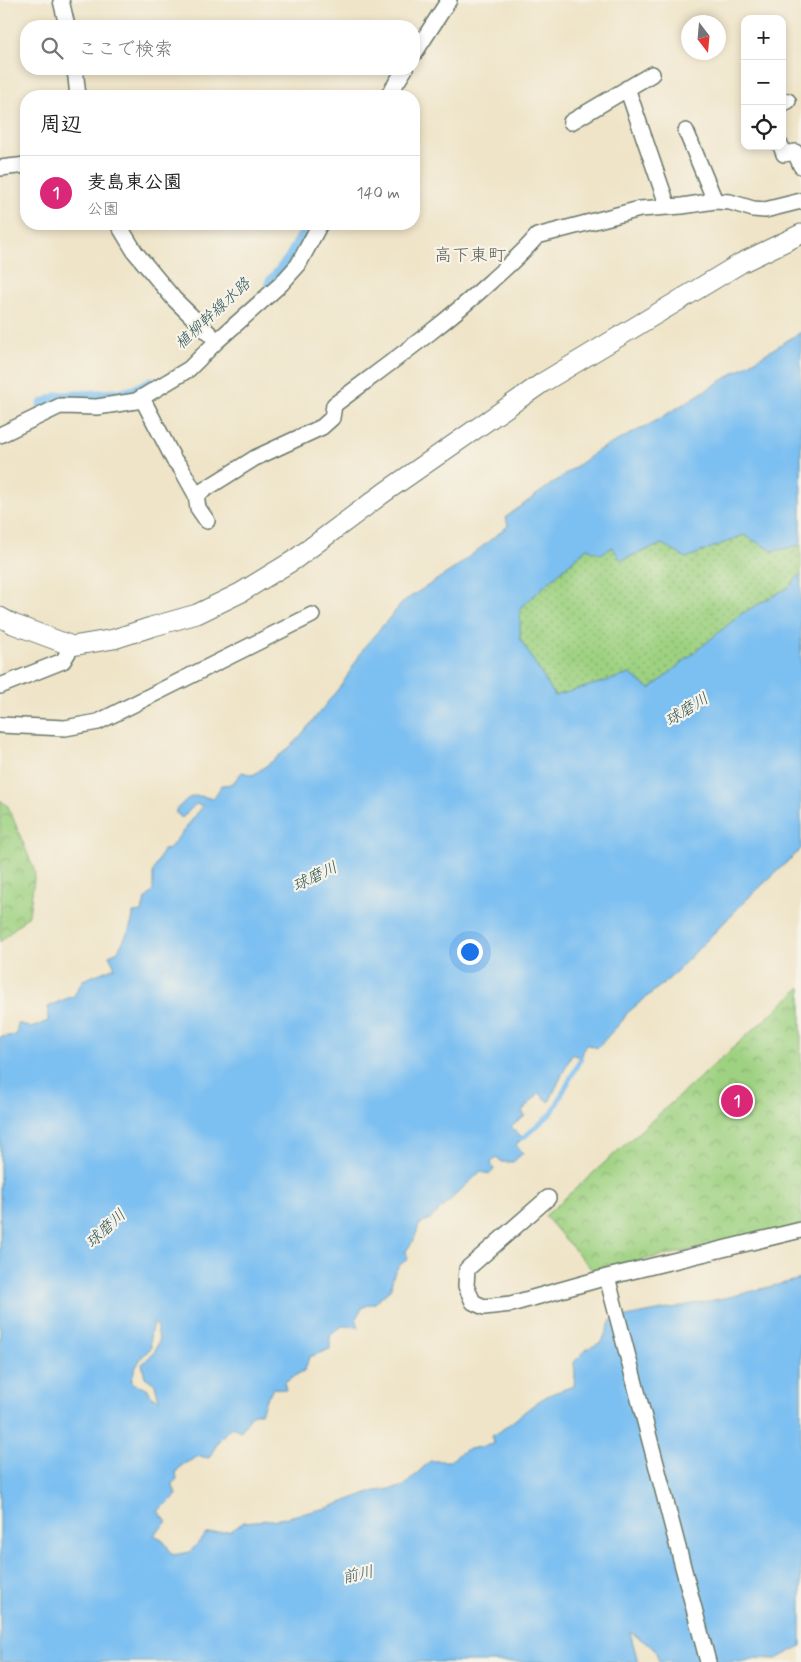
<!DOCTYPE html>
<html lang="ja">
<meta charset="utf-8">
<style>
:root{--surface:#fff;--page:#f6f6f6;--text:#202124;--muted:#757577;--line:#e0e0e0;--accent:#db2777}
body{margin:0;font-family:Mynerve,"Klee One",sans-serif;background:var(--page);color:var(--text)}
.controls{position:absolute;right:15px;top:15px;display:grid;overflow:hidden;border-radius:10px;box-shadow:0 2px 8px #0003}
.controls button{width:45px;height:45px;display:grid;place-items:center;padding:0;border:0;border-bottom:1px solid var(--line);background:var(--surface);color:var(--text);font:25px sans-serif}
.compass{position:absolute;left:681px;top:15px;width:45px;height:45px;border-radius:50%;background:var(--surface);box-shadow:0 2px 8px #0003;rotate:164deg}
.you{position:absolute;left:469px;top:951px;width:18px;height:18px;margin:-12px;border:4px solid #fff;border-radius:50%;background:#1a73e8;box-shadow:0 0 0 8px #1a73e833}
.badge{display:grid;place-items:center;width:32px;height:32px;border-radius:50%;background:var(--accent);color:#fff;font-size:16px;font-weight:700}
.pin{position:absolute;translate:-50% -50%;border:2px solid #fff;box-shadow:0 1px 5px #0006}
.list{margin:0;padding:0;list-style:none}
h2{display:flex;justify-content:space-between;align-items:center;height:65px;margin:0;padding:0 20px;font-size:21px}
h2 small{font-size:16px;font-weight:400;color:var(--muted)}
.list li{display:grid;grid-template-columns:32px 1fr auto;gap:15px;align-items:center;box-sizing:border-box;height:75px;padding:0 20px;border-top:1px solid var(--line)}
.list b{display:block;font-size:19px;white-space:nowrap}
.list p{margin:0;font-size:16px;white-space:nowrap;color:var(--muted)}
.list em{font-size:16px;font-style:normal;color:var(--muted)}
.icon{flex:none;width:28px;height:28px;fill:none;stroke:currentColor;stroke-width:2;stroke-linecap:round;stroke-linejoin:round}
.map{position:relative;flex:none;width:801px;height:1662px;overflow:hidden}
.search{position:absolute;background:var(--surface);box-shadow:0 2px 8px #0003;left:20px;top:20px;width:400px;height:55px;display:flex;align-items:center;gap:12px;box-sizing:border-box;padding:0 18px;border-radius:20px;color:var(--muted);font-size:19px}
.panel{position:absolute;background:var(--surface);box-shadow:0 2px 8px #0003;left:20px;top:90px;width:400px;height:140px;border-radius:20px}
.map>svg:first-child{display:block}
.grass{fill:url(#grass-dots);stroke:#5e875a}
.park{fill:url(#park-crowns);stroke:#5e875a}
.water{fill:#7bbff1;stroke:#4d7e92;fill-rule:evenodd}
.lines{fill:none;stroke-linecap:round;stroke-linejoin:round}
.stream{stroke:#7bbff1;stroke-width:4.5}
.canal{stroke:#7bbff1;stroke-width:15}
.minor-casing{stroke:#687768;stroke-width:18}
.tertiary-casing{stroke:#687768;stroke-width:21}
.minor{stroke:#fff;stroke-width:15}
.tertiary{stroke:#fff;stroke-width:19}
.labels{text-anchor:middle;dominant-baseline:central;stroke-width:4.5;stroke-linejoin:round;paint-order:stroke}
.water-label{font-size:16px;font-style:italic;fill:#31575a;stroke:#f7f3e8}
.quarter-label{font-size:18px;fill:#5d5f57;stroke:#f7f3e8}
</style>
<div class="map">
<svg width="801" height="1662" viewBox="0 0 801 1662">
<defs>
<pattern id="grass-dots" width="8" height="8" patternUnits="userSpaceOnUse" patternTransform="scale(1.25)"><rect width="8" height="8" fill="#9ed181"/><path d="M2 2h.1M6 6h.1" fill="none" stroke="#80ab6a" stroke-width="1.8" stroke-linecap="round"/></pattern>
<pattern id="park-crowns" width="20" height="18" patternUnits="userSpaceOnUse" patternTransform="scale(1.25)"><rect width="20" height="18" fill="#9ed181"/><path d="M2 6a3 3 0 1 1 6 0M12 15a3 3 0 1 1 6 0" fill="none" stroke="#80ab6a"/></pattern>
</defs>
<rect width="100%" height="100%" fill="#f7f3e8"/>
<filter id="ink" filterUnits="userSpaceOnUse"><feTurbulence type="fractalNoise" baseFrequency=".02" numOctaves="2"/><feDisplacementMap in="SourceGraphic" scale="10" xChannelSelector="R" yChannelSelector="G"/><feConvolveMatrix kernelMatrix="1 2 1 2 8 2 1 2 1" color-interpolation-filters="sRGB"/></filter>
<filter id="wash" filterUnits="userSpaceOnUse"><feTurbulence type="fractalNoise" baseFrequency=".0096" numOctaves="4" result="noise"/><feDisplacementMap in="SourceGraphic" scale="20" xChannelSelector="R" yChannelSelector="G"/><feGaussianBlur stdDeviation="1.12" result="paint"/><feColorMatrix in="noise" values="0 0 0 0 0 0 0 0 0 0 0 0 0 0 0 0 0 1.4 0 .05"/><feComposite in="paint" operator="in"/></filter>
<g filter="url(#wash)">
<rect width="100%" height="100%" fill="#efe4c8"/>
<path class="grass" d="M744,535L773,551L801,545V574L789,587L741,614L650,689L630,674L555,696L520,640V608L587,548L612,547L622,560L662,544L686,558Z"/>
<path class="park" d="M0,800L8,806L35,872L29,915L0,942Z
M801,987V1225L756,1237L592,1270L545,1216Z"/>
<path class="water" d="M801,332V545L773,551L744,535L686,558L662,544L621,560L612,547L601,554L587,548L520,608V639L555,696L630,674L650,689L741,614L789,587L801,574V849L744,902L670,978L627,1013L623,1020L597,1048L586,1044L581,1058L572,1054L549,1102L539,1093L522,1111L525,1116L511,1127L523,1138L516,1145L523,1153L513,1162H501L497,1157L491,1163L494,1170L489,1175L481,1171L430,1219L419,1225L414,1240L406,1251L408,1259C396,1266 392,1275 391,1289L375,1303L363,1307L356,1318L359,1327L342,1326L330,1336V1349L309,1357L305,1370L284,1382L286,1390L274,1388L266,1399L261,1413H253L241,1431L231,1427L220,1439L209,1458L199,1456L182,1465L176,1472L177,1479L172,1484L177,1495L158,1511L167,1522L154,1535L162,1539L173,1555L190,1552L206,1534L231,1531L244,1522L279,1519L327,1508L370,1492L403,1487L430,1461H450L465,1450L494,1444L492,1436C512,1425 527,1407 547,1396C555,1392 565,1389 574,1386L575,1374L574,1362L587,1349L602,1342L611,1320L729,1297L801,1279V1646L776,1659L757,1658L741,1662H659L655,1649L630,1632L638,1662H0V1037L16,1035L18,1023L31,1028L48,1021V1007L60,1001L74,996L83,980L115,967L109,955L118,951C124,938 133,927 133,913L142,912L145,899L153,891V872L163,850L169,849L203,806L196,804L182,818L175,812C189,795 192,793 213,799L222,785L232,784L242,772L253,775L270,763L292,745L302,734L343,683L365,646L404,601L455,568L508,526L506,517L597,451L654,422ZM153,1322C157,1326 157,1328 158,1333C161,1348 152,1355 142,1364L145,1377L155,1384L159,1400L151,1396L148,1389L138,1386L131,1381C135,1367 140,1357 151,1348L150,1336Z"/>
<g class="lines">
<path class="stream" d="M523,1138L552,1113L581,1058"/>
<path class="canal" d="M272,283L291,260L311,224
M44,406L59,399L119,396L135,393L152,384"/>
</g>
</g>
<g filter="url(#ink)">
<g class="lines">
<g class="minor-casing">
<path id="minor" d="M61,0L67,26
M414,54L449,0
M75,69L78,96
M627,88L668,207
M388,96L405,69
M782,104L788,101
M571,122L652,74
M686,131L715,201
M781,146L784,154L795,152L801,166
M0,168L26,165
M118,224L135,252L174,299L217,341
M142,398L174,460L181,468L196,495L198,508L207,521
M0,435L60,406L97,407L136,401L189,369L217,341L281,284L298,265L320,224
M196,495L255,458L322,427L332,418L334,405C387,365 441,327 490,282C506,267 523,253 537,236L640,209L682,206L715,201L730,202L753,209L765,210L801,201
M0,686L63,661L72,646
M0,725L65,728L98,722L312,615
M548,1198L467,1269L466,1286L473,1302L484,1307L511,1304L607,1277L801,1230
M607,1277L708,1662"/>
</g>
<g class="tertiary-casing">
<path id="tertiary" d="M0,617L13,624L72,646L114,639L151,627L197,614L240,593L294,560L385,492L542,383L741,263L801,234"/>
</g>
<use href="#minor" class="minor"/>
<use href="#tertiary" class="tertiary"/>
</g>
</g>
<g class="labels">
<g class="water-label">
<text transform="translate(213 314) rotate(-43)">植柳幹線水路</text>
<text transform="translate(687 710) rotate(-32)">球磨川</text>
<text transform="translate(315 877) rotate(-26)">球磨川</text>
<text transform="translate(106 1229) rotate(-43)">球磨川</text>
<text transform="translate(358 1575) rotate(-13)">前川</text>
</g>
<g class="quarter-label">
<text x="470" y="256">高下東町</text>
</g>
</g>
</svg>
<div class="controls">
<button>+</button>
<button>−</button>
<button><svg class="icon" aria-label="locate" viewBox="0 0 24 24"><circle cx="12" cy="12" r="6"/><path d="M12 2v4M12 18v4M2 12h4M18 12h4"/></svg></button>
</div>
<svg class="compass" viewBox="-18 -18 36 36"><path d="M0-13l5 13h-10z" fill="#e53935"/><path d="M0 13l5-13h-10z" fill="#757577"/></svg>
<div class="you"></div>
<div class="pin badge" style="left:737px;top:1101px">1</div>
<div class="search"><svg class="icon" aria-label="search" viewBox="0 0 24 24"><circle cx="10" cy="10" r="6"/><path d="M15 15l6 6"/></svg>ここで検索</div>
<section class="panel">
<h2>周辺<small></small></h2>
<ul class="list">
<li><span class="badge">1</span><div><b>麦島東公園</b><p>公園</p></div><em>140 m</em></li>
</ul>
</section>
</div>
